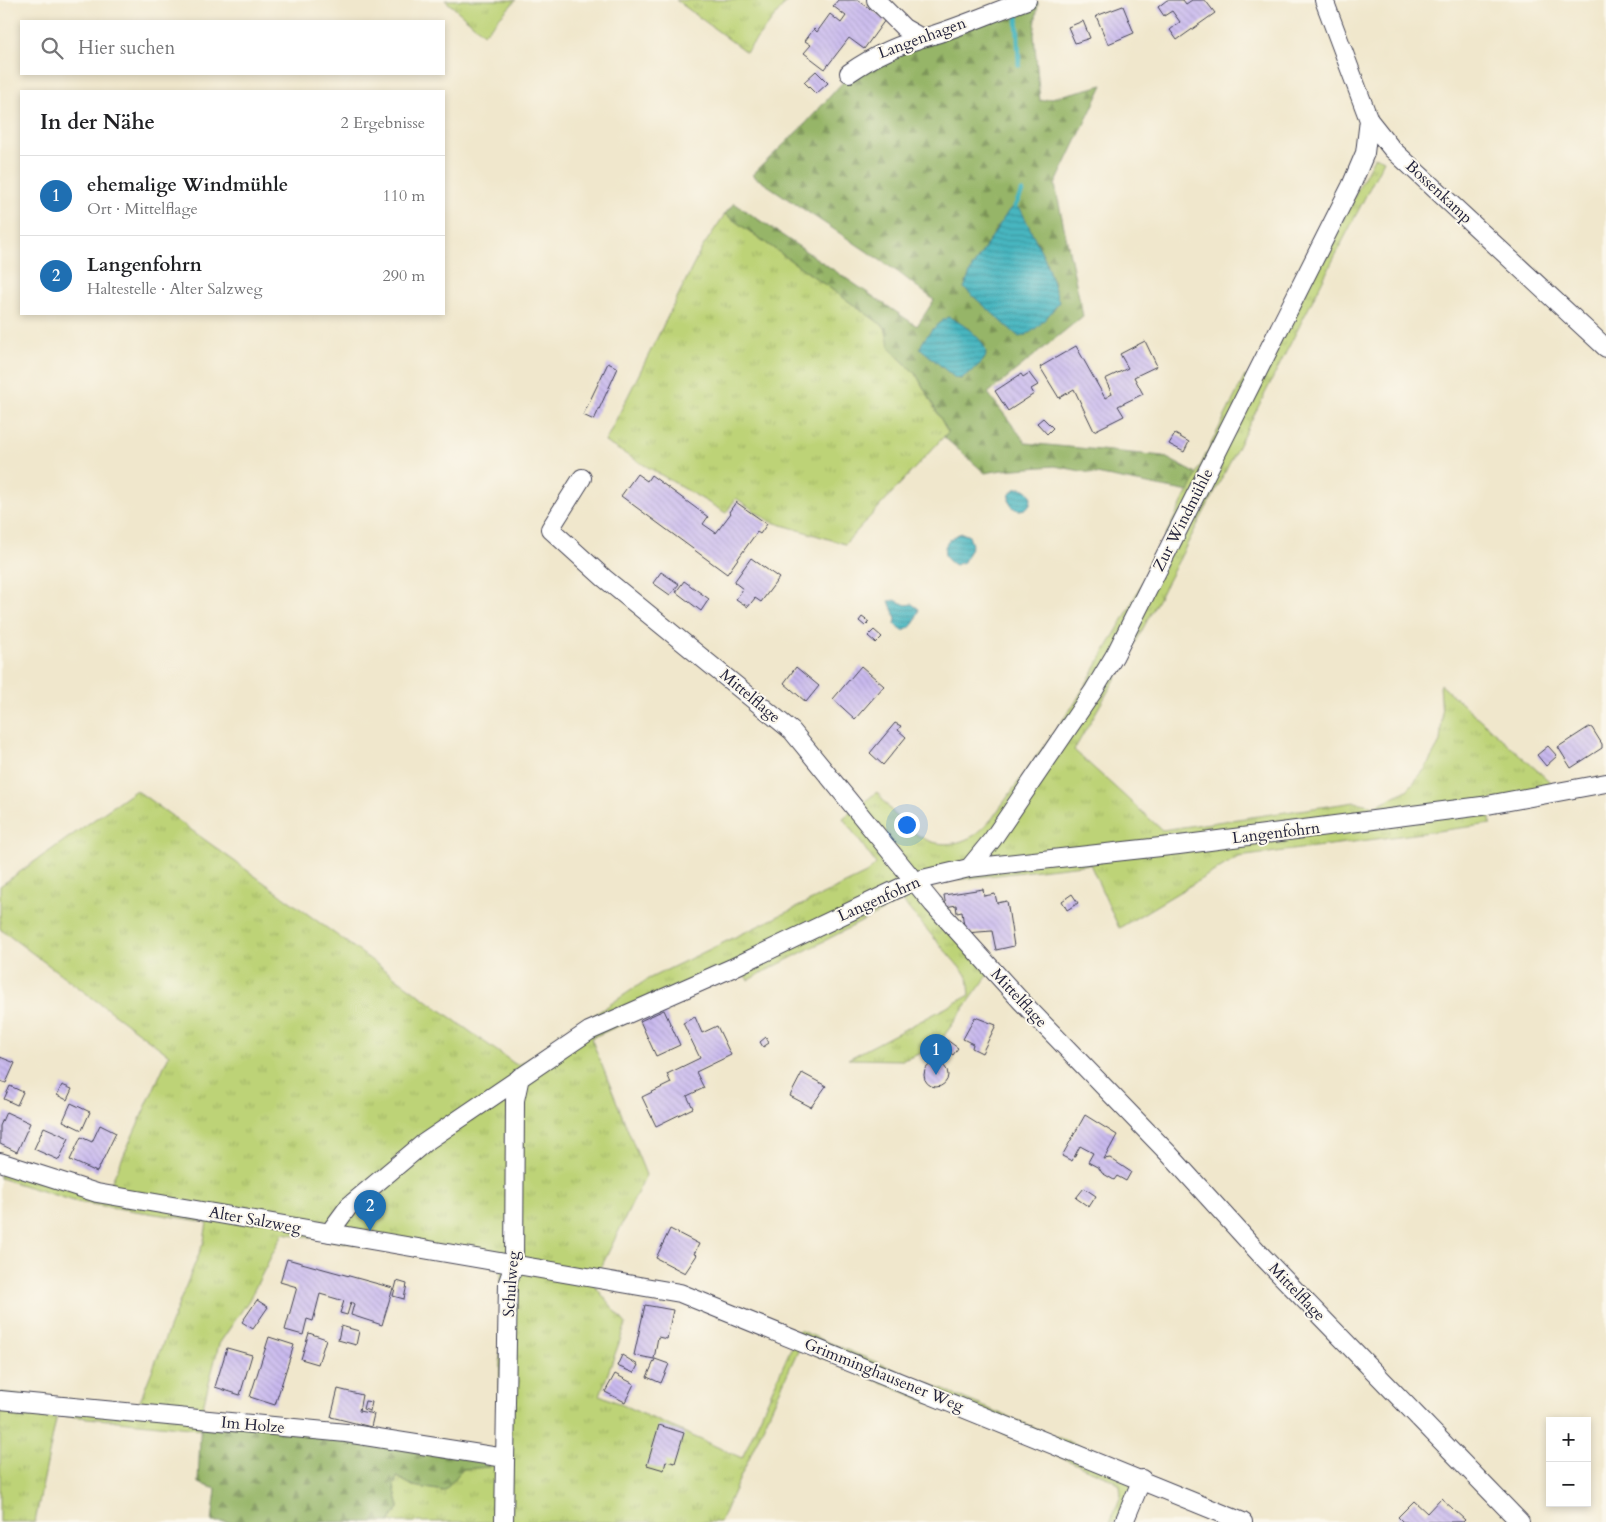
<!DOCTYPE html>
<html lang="de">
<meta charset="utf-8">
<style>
:root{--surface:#fff;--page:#f6f6f6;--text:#202124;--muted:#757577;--line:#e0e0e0;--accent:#1f6fb2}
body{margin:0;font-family:Cardo,serif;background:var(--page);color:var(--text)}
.controls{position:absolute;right:15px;bottom:15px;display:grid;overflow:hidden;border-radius:0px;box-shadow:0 2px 8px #0003}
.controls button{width:45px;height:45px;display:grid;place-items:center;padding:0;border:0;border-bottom:1px solid var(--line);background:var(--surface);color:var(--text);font:25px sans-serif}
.you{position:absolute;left:906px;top:824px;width:18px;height:18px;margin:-12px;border:4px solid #fff;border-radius:50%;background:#1a73e8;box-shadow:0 0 0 8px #1a73e833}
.badge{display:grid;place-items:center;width:32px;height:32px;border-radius:50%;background:var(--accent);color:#fff;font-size:16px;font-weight:700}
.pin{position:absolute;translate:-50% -41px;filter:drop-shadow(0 1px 2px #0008)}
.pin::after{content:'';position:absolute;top:26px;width:18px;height:15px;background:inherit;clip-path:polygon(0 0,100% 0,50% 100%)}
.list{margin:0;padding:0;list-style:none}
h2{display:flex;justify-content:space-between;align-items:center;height:65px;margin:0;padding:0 20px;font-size:21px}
h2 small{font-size:16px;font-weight:400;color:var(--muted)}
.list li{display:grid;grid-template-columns:32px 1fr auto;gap:15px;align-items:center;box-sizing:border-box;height:80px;padding:0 20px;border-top:1px solid var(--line)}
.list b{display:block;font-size:19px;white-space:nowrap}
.list p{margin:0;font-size:16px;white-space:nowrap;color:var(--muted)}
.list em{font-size:16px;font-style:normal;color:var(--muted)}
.icon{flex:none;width:28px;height:28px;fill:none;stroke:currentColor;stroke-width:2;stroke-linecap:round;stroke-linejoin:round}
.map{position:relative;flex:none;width:1606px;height:1522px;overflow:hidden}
.search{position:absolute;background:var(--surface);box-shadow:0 2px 8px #0003;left:20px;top:20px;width:425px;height:55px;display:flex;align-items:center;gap:12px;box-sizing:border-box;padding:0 18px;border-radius:0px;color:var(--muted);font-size:19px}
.panel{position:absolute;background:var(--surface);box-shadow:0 2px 8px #0003;left:20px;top:90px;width:425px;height:225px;border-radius:0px}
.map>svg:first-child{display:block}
.grass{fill:url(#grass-tufts);stroke:#707a59}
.forest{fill:url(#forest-firs);stroke:#5c6c52}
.water{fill:url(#water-rules);stroke:#346c7e}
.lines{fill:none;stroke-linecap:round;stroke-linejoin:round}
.stream{stroke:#47b6c0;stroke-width:5}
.building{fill:url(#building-back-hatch)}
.street-casing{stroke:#414051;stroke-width:20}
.street{stroke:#fff;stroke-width:18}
.labels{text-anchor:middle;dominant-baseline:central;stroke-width:4;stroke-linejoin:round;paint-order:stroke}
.street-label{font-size:16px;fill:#22223b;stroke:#fbf7ec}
</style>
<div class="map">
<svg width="1606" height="1522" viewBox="0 0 1606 1522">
<defs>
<pattern id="grass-tufts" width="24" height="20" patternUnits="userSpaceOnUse" patternTransform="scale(1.25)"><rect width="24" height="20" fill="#bdd377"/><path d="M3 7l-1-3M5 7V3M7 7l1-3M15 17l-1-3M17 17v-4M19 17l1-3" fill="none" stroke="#a2b568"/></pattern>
<pattern id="forest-firs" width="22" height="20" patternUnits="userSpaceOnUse" patternTransform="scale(1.25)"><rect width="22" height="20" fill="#96b568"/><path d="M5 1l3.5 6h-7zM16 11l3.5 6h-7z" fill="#7a9357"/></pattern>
<pattern id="water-rules" width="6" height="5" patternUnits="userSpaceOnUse" patternTransform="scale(1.25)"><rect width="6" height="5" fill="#47b6c0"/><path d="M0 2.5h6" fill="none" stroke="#3b949d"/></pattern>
<pattern id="building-back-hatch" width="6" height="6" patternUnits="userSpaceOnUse" patternTransform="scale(1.25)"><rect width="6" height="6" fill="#c9b9ee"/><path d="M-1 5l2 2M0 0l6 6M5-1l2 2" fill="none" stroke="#ac9fcd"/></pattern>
</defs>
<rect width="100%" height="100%" fill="#fbf7ec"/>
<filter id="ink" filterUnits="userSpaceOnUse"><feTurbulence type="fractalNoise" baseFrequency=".02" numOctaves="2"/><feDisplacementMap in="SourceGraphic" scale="10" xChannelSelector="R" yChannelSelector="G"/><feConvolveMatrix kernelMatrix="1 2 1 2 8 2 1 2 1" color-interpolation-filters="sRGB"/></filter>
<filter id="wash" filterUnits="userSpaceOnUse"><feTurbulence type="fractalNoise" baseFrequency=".0096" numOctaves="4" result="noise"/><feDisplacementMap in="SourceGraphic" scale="20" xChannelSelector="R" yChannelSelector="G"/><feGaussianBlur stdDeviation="1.12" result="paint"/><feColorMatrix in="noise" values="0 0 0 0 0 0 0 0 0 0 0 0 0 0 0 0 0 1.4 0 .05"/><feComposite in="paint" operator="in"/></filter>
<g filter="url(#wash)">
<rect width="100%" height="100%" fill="#f0e7cc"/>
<path class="grass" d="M445,0H516L484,34Z
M676,0H788L746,52Z
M1375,156L1384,160L1224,474L1128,657L1074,750L1162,830L1355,802L1375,806L1407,790L1425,769L1440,742L1442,718L1440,684L1556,787L1487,801L1491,824L1238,857L1119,928L1090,864L937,882L915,889L989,974L935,1048L903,1060L848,1059L970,995L968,977L902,901L748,980L741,972L591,1038L646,1175L593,1284L626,1324L600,1395L742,1458L799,1330L1139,1471L1118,1522H1110L1121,1496L1120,1485L1105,1476L799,1348L720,1522H389L399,1508L394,1486L397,1477L413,1486L444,1491L463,1469L490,1466L477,1448L499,1452L501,1267L283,1233L249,1300L219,1344L201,1414L200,1429L57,1415L35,1522H0V1392L137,1408L204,1241L207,1222L77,1202L0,1178V1158L107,1192L169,1055L0,929V886L136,790L515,1064H521L648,979L866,874L876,864L843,818L877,792C900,824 930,860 973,836C979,833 985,825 991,820L1075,703L1129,609L1245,376L1257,386Z
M725,214L885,327L890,349L916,374L948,432L845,544L769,521L736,498L726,513L605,442L702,248Z"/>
<path class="forest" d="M1038,3L1034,35L1040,101L1103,85L1055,185L1083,316L988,393L1026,443L1163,456L1197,474L1189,492L1055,466L1002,470L985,473L944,437L948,432L916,374L890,349L885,327L725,214L734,203L917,326L934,300L898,272L752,175L807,122L850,74L949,34Z
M201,1414L477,1448L490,1467L463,1469L444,1491L413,1486L397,1477L394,1486L399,1508L389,1522H212L216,1489L198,1483Z"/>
<path class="water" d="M1015,206L1021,210L1045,259L1059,302C1050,314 1034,335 1019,337L964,288L972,268L1009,210Z
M948,317C960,321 992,343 985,358C980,366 968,373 961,379L955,378L920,348C924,336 938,323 948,317Z
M1009 499a11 11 0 1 1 22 0a11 11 0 1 1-22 0Z
M962,533L969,536L972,545L964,562L955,565C936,555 945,538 962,533Z
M895,600L906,605L912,604L919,609C916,620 914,627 903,631L895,625L896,619L889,601Z"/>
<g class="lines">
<path class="stream" d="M1017,13L1019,65
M1015,206L1022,192"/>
</g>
<g id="blocks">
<path class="building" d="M838,0H858L885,20L864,49L849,38L825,69L804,53L811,45L805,41L814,29L817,32L830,14L841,23L846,16L833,6Z
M1167,0H1183L1186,4L1192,0H1205L1215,13L1177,40L1170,30L1180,22L1172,11L1164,16L1158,7Z
M1123,6L1134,33L1108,44L1096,16Z
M1083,21L1090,38L1075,43L1068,27Z
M816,71L828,83L816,94L804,82Z
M1145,341L1157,366L1134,377L1143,394L1118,406L1124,416L1094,431L1074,389L1059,398L1040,367L1076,346L1105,398L1112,394L1105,379L1128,368L1120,354Z
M608,363L618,368L594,420L583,415Z
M1029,373L1038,385L1031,389L1034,394L1008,411L995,391L1021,374L1023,377Z
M1043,418L1053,428L1047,434L1037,423Z
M1175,434L1189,442L1184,452L1169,444Z
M637,474L647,481L651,475L708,517L703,524L716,533L731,513L729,512L736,502L767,524L760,534L757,532L727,574L621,496Z
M751,558L779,578L761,602L755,598L748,607L736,599L743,589L734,582Z
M661,572L679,584L670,595L653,583Z
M684,581L709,599L701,611L676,592Z
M862,617L869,622L865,626L859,621Z
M874,630L882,637L876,643L868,636Z
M861,666L884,686L855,719L833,699Z
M796,667L819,686L806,702L784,683Z
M895,723L901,726L898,730L906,737L883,765L870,753Z
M1589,727L1592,728L1602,744V748L1571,768L1558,747Z
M1548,746L1557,756L1546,766L1537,755Z
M983,889L984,896L995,894L997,903L1007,901L1014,946L996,950L992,931L965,933L962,912L957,913L956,905L946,907L944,895Z
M1072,894L1078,903L1067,910L1062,901Z
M664,1010L680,1045L656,1056L640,1021Z
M695,1017L702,1033L717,1026L731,1055L696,1072L704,1088L687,1096L693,1108L656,1126L642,1097L671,1083L667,1074L700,1058L683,1023Z
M975,1017L996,1025L982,1053L972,1048L973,1044L963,1039Z
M766,1037L769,1043L763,1047L760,1042Z
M947,1040L958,1048L953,1055L943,1048Z
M0,1057L15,1063L6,1083L0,1081Z
M924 1075a12 12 0 1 1 24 0a12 12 0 1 1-24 0Z
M802,1073L826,1086L811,1107L790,1096Z
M62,1085L72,1089L67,1100L57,1095Z
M10,1086L23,1092L17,1105L4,1099Z
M71,1103L90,1112L82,1130L63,1121Z
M6,1112L30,1123L17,1152L0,1144V1126Z
M1085,1115L1117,1135L1104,1159L1110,1158L1131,1172L1126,1181L1117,1176L1114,1180L1102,1173L1099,1168L1088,1162L1093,1153L1080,1146L1072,1161L1062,1156Z
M100,1125L116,1133L97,1172L70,1160L81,1137L92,1142Z
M44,1127L69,1138L59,1160L34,1149Z
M1084,1188L1096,1196L1089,1207L1076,1198Z
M670,1229L699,1244L694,1254L697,1255L685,1273L656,1258Z
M287,1259L393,1288L382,1325L351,1315L354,1304L351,1302L347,1315L340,1313L344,1301L320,1294L313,1321L307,1319L303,1335L285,1330L297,1287L280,1282Z
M397,1281L407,1284L404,1299L393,1296Z
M257,1300L268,1307L253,1329L242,1322Z
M645,1305L673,1310L667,1339L658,1337L654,1359L634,1355Z
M341,1326L359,1331L356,1345L338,1340Z
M309,1333L326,1339L318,1364L301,1359Z
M269,1337L294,1345L275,1405L250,1397Z
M227,1348L252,1355L240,1395L215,1387Z
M622,1355L638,1365L634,1373L617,1366Z
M655,1359L669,1364L661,1383L647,1377Z
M615,1374L634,1384L625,1402L605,1392Z
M338,1389L362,1395L359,1411L374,1414L371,1427L331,1417Z
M365,1401L372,1402L370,1411L363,1409Z
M659,1425L684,1433L675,1463L666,1461L664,1470L647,1465Z
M1441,1498L1465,1520L1463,1522H1403L1398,1517L1414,1501L1427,1513Z"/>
</g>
</g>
<g filter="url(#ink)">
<use href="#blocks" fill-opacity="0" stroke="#414051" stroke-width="1"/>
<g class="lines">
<g class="street-casing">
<path id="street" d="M876,0L904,28L920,37
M1324,0L1369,120L1392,149L1606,348
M849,73C876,54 902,43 933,35C965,25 996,11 1027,0
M582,478L550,529L604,578L792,731L933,904L1021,1001L1169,1154L1260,1254L1520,1522
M969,868L992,840L1094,690L1115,655L1351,186L1365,153L1369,120
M0,1162L97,1193L680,1293L1243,1522
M329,1233L349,1206L424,1143L589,1031L732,968L914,881L969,868L1179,845L1482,806L1606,783
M0,1400L346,1433L505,1458
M504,1522L508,1282L514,1265L515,1100L520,1077
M1124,1522L1142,1479"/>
</g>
<use href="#street" class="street"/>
</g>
</g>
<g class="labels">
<g class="street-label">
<text transform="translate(922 38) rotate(-20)">Langenhagen</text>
<text transform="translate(1439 192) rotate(43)">Bossenkamp</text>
<text transform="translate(1183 520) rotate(-63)">Zur Windmühle</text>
<text transform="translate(750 696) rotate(40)">Mittelflage</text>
<text transform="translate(1276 833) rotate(-7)">Langenfohrn</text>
<text transform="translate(879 899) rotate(-24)">Langenfohrn</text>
<text transform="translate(1019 998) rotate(47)">Mittelflage</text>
<text transform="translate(255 1220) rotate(10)">Alter Salzweg</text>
<text transform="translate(511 1284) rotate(-86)">Schulweg</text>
<text transform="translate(1297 1292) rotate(46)">Mittelflage</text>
<text transform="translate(884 1375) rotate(22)">Grimminghausener Weg</text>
<text transform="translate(253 1425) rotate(5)">Im Holze</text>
</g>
</g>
</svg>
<div class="controls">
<button>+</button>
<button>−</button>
</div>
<div class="you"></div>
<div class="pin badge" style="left:936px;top:1075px">1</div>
<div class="pin badge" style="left:370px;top:1231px">2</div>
<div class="search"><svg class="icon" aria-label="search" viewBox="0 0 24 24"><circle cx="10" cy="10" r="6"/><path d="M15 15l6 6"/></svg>Hier suchen</div>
<section class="panel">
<h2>In der Nähe<small>2 Ergebnisse</small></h2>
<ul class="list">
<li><span class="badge">1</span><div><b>ehemalige Windmühle</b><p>Ort · Mittelflage</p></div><em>110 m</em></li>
<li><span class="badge">2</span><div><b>Langenfohrn</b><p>Haltestelle · Alter Salzweg</p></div><em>290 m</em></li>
</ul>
</section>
</div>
